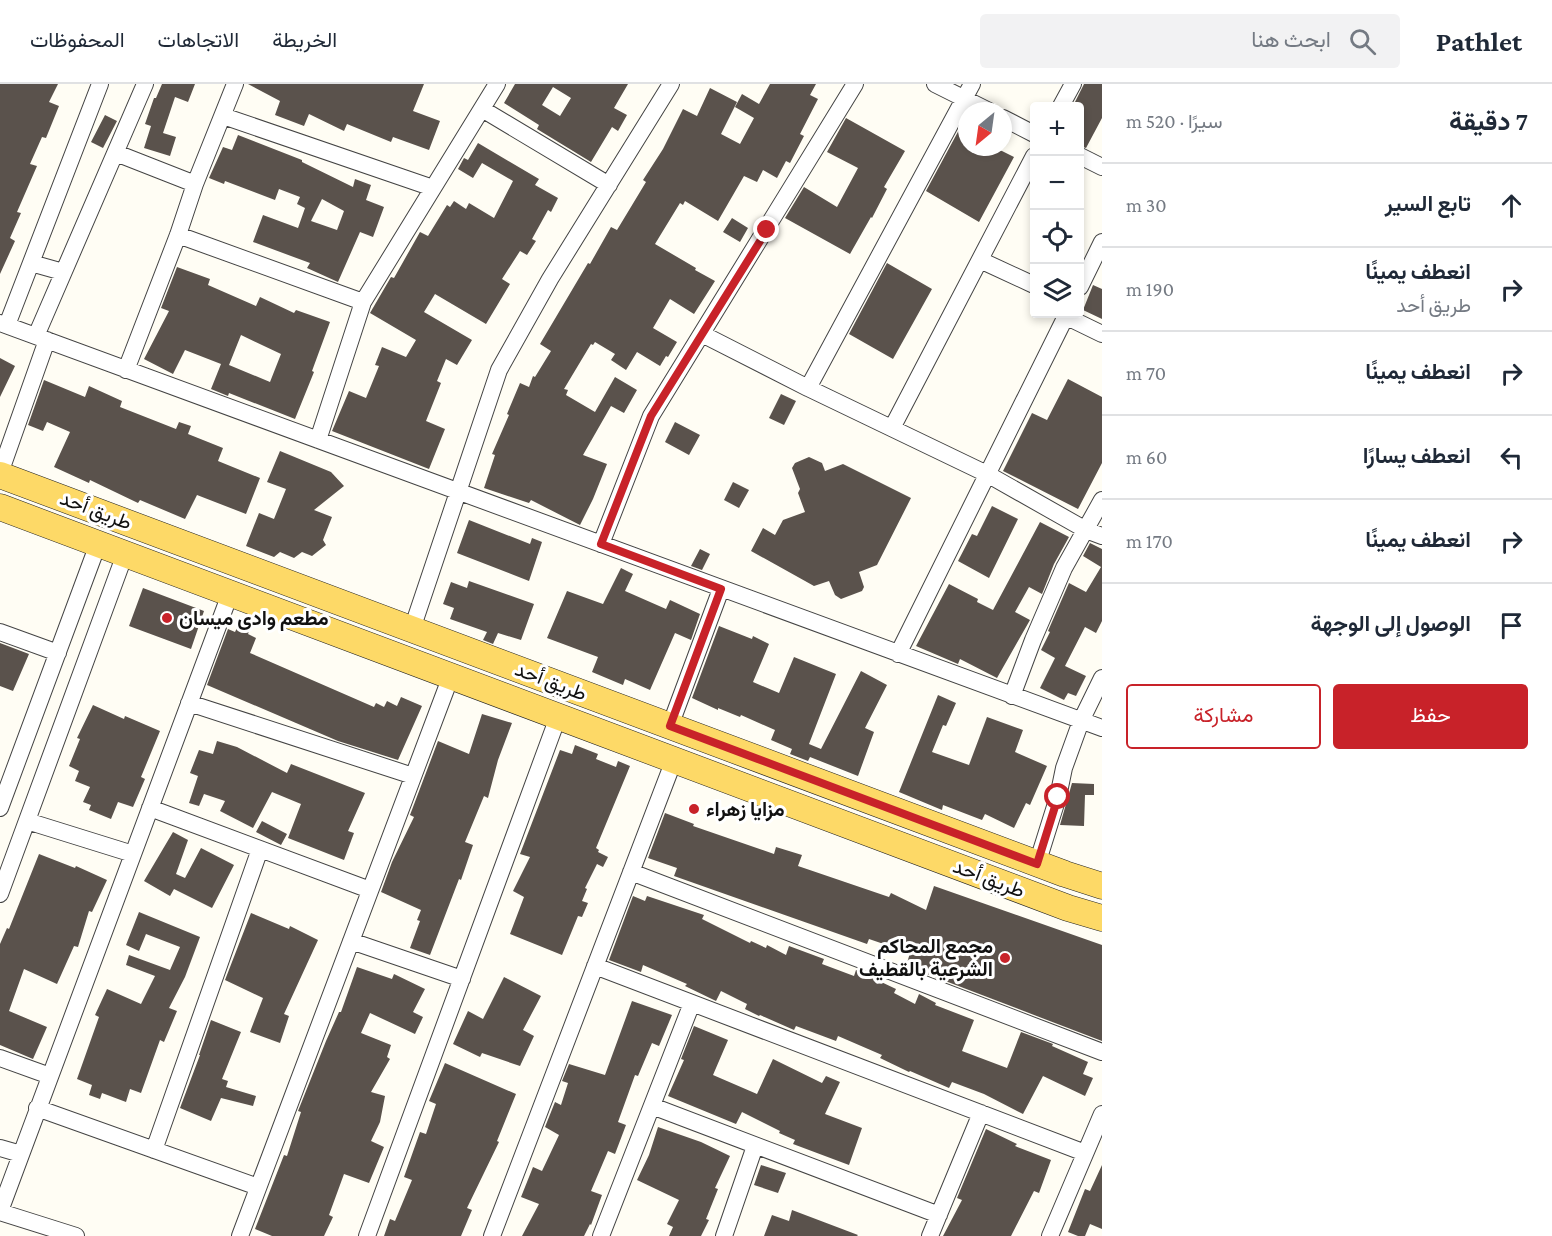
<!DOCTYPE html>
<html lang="ar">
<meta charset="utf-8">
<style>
:root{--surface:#fff;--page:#f2f2f3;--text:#1f2937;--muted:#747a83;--line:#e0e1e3;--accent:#c82229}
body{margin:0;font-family:"Crimson Pro",Vazirmatn,serif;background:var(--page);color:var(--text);direction:rtl}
.controls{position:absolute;right:18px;top:18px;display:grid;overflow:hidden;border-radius:6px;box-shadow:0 3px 9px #0003}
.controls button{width:54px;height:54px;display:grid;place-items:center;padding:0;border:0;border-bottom:2px solid var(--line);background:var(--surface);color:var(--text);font:30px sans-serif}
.compass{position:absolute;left:958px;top:18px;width:54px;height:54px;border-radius:50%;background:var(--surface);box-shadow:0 3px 9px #0003;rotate:209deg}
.stop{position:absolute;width:18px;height:18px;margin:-14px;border:4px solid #c82229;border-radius:50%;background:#fff}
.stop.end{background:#c82229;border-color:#fff;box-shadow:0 2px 6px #0008}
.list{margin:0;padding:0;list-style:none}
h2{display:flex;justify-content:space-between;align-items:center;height:78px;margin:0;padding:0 24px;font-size:26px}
h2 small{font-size:20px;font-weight:400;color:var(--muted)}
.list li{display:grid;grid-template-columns:39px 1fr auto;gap:18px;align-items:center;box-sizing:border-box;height:84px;padding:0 24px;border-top:2px solid var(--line)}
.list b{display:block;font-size:22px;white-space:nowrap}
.list p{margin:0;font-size:20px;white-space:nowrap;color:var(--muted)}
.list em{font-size:20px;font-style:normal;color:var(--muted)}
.actions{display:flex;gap:12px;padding:18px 24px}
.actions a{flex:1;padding:14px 0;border:2px solid var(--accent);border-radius:6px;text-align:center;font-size:21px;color:var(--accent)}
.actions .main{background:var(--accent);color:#fff}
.icon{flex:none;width:33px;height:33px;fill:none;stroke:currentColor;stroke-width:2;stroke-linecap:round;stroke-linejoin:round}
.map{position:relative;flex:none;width:1102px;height:1152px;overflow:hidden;direction:ltr}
header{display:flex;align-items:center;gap:36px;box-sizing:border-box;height:84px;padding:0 30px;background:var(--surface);border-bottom:2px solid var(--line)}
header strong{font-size:28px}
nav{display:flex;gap:33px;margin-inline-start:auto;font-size:21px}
.search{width:420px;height:54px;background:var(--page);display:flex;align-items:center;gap:15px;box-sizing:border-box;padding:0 21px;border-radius:6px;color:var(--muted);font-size:22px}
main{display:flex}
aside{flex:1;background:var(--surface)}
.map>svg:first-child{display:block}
.building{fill:#5a524c;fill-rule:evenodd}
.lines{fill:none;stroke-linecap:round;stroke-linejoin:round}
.street-casing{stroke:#444;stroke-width:18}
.primary-casing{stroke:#222;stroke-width:27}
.street{stroke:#fff;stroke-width:16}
.primary{stroke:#fdd967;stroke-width:26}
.route{stroke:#c82229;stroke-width:8}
.poi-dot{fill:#c82229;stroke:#fff;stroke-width:2}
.labels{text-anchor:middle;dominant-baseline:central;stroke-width:6;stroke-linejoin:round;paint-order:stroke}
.street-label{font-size:20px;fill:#111;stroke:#fff}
.poi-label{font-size:20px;font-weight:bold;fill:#111;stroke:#fff;text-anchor:start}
</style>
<header>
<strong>Pathlet</strong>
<div class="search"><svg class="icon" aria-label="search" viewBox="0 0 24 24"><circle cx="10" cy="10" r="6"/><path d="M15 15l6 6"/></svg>ابحث هنا</div>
<nav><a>الخريطة</a><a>الاتجاهات</a><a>المحفوظات</a></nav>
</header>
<main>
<aside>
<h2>7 دقيقة<small>سيرًا · 520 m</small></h2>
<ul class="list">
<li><svg class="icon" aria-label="ahead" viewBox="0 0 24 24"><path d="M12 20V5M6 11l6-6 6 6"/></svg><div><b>تابع السير</b></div><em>30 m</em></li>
<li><svg class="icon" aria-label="right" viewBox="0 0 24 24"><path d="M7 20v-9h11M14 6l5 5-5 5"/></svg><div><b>انعطف يمينًا</b><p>طريق أحد</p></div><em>190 m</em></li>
<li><svg class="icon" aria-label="right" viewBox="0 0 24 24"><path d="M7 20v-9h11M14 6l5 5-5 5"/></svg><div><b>انعطف يمينًا</b></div><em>70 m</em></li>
<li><svg class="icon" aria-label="left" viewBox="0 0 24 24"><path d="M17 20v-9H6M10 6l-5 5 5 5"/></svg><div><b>انعطف يسارًا</b></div><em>60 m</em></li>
<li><svg class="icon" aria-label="right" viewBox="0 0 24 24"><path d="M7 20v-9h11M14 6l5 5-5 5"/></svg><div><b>انعطف يمينًا</b></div><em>170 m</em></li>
<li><svg class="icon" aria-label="arrive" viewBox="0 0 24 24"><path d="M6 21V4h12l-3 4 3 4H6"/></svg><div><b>الوصول إلى الوجهة</b></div></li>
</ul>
<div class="actions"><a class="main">حفظ</a><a>مشاركة</a></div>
</aside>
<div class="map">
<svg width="1102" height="1152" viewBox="0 0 1102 1152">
<rect width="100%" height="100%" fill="#fffdf4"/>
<path class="building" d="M0,0H58L49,18L59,22L46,54L42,53L30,80L37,82L17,128L21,129L10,154L15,157L0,190Z
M162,0H195L188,18L175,13L163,49L176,53L170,72L144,64L151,42L145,40L154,14H156Z
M248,0H424L413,27L440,37L429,66L393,53L391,58L347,40L344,47L309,30L304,42L275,31L280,17Z
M515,0H628L614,24L627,31L618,47L612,43L591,78L537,45L539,41L504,19ZM553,3L571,14L560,32L542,21Z
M770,0H816L810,11L818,15L800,50L804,52L790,79L786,77L777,94L763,86L757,98L744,92L718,137L685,117L683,121L680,119L655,160L696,184L695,186L715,197L694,230L670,215L653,244L677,258L668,273L666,272L660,282L637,268L626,286L611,276L615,270L595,258L593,261L591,260L564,305L568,306L566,311L595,328L615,293L637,306L624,329L611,322L583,371L607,380L593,415L580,441L531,416L529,419L484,404L495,371L492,370L509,331L507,330L520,299L529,303L533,292L535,293L551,267L540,260L588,179L590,180L611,143L617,146L646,98L643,96L663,65L683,25L697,32L710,4L737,18L721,50L740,60L754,34L735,23L742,10L759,20Z
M1084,0H1102V34L1086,64L1080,62V22H1073Z
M105,31L117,37L103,64L91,58Z
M967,31V63H994L1014,73L979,138L926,107Z
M846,34L905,67L884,103L887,105L872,134L871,133L850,170L785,134L804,103L837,123L858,84L827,68Z
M238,51L302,76V78L353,103L355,95L371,101L366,116L384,123L373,153L360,148L338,198L307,184L310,179L253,158L263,131L298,144L305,124L297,120L300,113L279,105L275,116L225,97L224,100L209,94L223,63L232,66ZM322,115L344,127L337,146L311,137Z
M478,59L539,95L535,101L558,114L551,128L548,126L532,155L536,157L527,171L520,167L502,195L510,200L486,240L435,210L424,228L472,256L457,281L446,275L437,297L441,299L426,337L445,345L429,385L332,347L349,307L366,314L379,282L375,281L382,263L406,273L416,256L370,229L391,193L394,194L420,148L428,152L447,121L450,123L454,117L466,125L469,119L494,134L513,97L482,79L473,94L458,85L464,74L468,76Z
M732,134L748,144L740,158L723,148Z
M887,179L932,205L893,275L849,250Z
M177,183L210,195L208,201L256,222L260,213L294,229L296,226L330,238L312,287L314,288L295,335L229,309L228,312L211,305L221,280L185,266L173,290L144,275L169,227L161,224ZM241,251L281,270L270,298L229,281Z
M1093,201L1102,205V235L1083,226Z
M0,274L15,282L0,313Z
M1068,295L1102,313V379L1078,425L1003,387L1032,329L1047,336Z
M44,296L85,313L89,302L122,317L120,323L176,345L179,338L191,342L188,350L223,364L218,377L260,394L246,430L197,411L185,435L140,416L138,419L90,396L89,399L54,383L70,348L47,338L43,347L28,341Z
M781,310L796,317L784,341L769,334Z
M675,338L700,351L689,371L665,358Z
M280,367L331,388L344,402L314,426L332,433L323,456L326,461L312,472L302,468L294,474L280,468L274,473L246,462L259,429L274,435L286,405L267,398Z
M809,373L822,379L825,387L843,380L911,414L877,481L859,488L864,503L862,507L841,515L835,511L829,497L814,502L751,467L763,444L775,451L783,436L805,428L798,409L800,405L792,384L795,379Z
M733,398L749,406L739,424L724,416Z
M992,422L1018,435L989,494L958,477L972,450L977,452Z
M469,436L530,460L532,454L542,458L529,497L457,469Z
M1040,438L1069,453L1054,480L1042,510L1029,503L1015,528L1030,536L997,594L960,575L958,580L916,562L949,500L978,515L977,518L993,526Z
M1090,459L1102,465V537L1096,549L1085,543L1065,582L1086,592L1076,612L1068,609L1064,616L1040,604L1055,574L1041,566L1050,548L1048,547L1069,499L1086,508L1101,483L1083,472Z
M700,465L710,470L702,486L691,482Z
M621,484L633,490L625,507L666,525L670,516L700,530L691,556L675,549L650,606L625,595L623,601L592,588L598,573L547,554L567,507L603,520Z
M469,497L534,520L521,556L498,549L493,560L483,556L487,548L450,535L454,524L443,520L451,498L467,504Z
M143,504L204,527L191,565L129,542Z
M239,540L250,545L248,550L256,554L250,569L374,623L376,619L384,623L387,617L397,622L401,613L422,622L398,676L338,657L207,601L228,545L235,548Z
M719,542L752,555L753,552L769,560L753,598L779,609L794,573L836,590L809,660L821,665L861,587L887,601L865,644L874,648L858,692L810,673L808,677L790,670L792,665L771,656L775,646L741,631L740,633L718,624V626L692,614Z
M0,559L29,570L13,607L0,602Z
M938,611L956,619L946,642L943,641L932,668L969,681L987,633L1023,646L1015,668L1047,682L1030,721L1026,719L1014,744L985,730L982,736L943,721L942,726L899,708Z
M93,621L124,635L125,632L160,647L141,693L145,695L133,723L118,718L111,735L89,726L91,721L83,718L90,703L75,697L79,687L69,682L80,655L77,654Z
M482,630L512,639L498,676L488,714L484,712L465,758L473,761L461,796L459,795L430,871L410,864L420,837L417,836L421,826L381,808L392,778L414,733L410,731L438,657L469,670Z
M217,657L237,663L287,689L291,680L365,709L348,747L354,749L344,776L288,754L301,720L272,708L253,744L220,727L225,717L204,710L199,722L189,719L198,692L190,689L199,666L213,670Z
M575,661L598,670L596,675L616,683L618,677L630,682L596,764L599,766L598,768L608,773L603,783L597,780L585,804L587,805L582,817L588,819L582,833L578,832L562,871L510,850L524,813L513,807L530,773L520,770L560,666L572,670Z
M1072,699L1094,700V711H1085L1084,742L1060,741Z
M665,729L694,740L693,742L774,770L776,763L802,771L798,782L889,813L891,809L926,826L934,802L1102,861V957L906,882L910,869L869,855L867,860L674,792L677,784L648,774Z
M262,737L287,750L281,761L256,748Z
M173,748L188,756L176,790L185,794L201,764L234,781L212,824L174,805L170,812L144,797Z
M39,770L75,784L76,782L107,796L92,828L89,827L78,863L74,862L57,900L24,885L9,927L47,943L33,975L0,961V860L7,844L9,845Z
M633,812L645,817L647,812L704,831L702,835L750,859L751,857L766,864L767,861L786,871L789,862L824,875L822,880L854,892L856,886L896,905L894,909L915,920L919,910L936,919L935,921L974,936L962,967L1007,984L1021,948L1053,960L1052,962L1088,978L1083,990L1093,994L1085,1012L1043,992L1023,1030L984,1010L952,998L949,1004L910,987L909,988L880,974L882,971L838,952L836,957L796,942L794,946L760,931L759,932L745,925L747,920L721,907L716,917L685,902L687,900L643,881L641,888L609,876Z
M139,828L200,853L185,893L169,924L177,927L164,958L160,956L141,1009L130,1005L126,1018L102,1009L100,1015L89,1011L92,1001L77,995L99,933L95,931L107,905L141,920L155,892L126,881L129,871L170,886L180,863L146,850L139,867L126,861Z
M251,829L289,845L290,842L318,856L284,930L289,932L280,959L250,948L263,914L225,896Z
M357,883L392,895L394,890L425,905L413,928L423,933L415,950L370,929L361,949L391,961L387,973L390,975L371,1008L385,1012L380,1038L371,1057L384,1063L369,1099L344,1090L329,1131L333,1133L324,1152H272L255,1145L284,1071L287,1072L301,1028L298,1027L326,957L339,928H341Z
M504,893L541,912L523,946L534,952L520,982L482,969L480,973L453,960L468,927L483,935Z
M632,917L672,931L659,962L652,959L638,992L635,991L618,1038L626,1041L615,1070L608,1067L591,1107L602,1111L591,1141L590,1140L584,1152H522L539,1120L521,1113L533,1083L542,1087L559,1051L545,1043L555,1018L561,1021L568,999L562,997L569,980L605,991Z
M211,936L241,948L222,995L228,997L226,1003L256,1012L253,1022L221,1014L211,1037L180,1024L200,971H199Z
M694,942L728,956L713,991L757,1010L773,975L822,999L826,992L840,998L825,1030L862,1044L849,1081L793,1060L795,1056L779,1049L780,1047L742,1028L736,1040L668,1012L684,976L681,975Z
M445,979L516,1010L497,1057L499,1058L467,1124L472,1126L461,1152H384L390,1135L395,1137L412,1096L404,1093L420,1048L426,1050L436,1020L429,1017Z
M658,1043L701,1058L730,1072L715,1104L718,1105L706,1135L709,1136L701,1152H669L673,1143L667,1140L679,1116L637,1096L649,1071Z
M986,1045L1017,1060L1015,1062L1051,1076L1039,1109L1034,1107L1011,1152H943L962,1116L957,1114Z
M761,1081L786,1089L778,1109L754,1101Z
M1102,1081V1145L1090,1140L1085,1152H1078L1068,1148L1085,1105L1090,1107Z
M792,1126L858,1151L857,1152H764L772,1131L789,1137Z"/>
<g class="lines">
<g class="street-casing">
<path id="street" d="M935,0L989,27
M1061,22L1073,0
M482,25L609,101
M223,32L433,104
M1003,34L1034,50
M116,69L195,100
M1080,72L1102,83
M178,151L363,218
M980,176L1034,201
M31,179L63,188
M1080,203L1102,158
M1065,232L1102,250
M0,239L1102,644
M7,241L100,0
M702,250L808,304L987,390L1086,446L1102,452
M36,252L145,0
M126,286L178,151L195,100L235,0
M808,304L972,0
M892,344L1034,72
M318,356L363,218L497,0
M0,389L47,256
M601,460L651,332L855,0
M412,545L499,286L550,195L671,0
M0,548L58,569
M898,570L1067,230
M1012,612L1033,556L1064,484L1102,416
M189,619L413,692
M670,642L721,505
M0,724L98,460
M150,724L370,806
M27,737L133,770
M1037,780L1058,713L1064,684L1081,637L1102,594
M631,788L1102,968
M0,810L125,470
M351,857L462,895
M595,882L1085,1069
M0,974L50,992
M652,1022L939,1131
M37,1024L258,1103
M0,1064L21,1070
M154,1066L260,765
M0,1127L230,510
M0,1128L76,1152
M240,1152L451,592
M367,1152L558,633
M492,1152L674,676
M601,1152L692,919
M724,1152L755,1062
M930,1152L981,1029
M1050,1152L1102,1030"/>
</g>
<g class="primary-casing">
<path id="primary" d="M0,391L1065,790L1102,802
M0,423L1068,824L1102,834"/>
</g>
<use href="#street" class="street"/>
<use href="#primary" class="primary"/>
</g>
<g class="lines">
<path class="route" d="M767,146L651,332L601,460L721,505L670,642L1037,780L1058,713"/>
</g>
<g class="poi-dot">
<circle cx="167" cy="534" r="6"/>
<circle cx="694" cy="725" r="6"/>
<circle cx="1005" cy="874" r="6"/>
</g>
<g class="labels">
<g class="street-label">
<text transform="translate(96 426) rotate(21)">طريق أحد</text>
<text transform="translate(551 597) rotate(21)">طريق أحد</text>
<text transform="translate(989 794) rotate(21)">طريق أحد</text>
</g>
<g class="poi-label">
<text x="179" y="534">مطعم وادى ميسان</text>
<text x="706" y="725">مزايا زهراء</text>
<text x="993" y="862" text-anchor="end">مجمع المحاكم<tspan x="993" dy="23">الشرعية بالقطيف</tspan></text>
</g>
</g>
</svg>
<div class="controls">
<button>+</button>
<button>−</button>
<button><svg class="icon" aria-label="locate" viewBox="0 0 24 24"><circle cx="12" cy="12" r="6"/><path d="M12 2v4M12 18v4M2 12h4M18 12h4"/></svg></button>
<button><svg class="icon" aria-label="layers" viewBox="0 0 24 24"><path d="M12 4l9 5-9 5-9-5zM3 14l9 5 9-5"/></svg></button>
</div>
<svg class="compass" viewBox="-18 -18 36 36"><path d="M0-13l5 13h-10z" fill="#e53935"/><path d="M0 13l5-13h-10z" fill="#747a83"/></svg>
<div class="stop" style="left:1058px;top:713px"></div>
<div class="stop end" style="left:767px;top:146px"></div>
</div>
</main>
